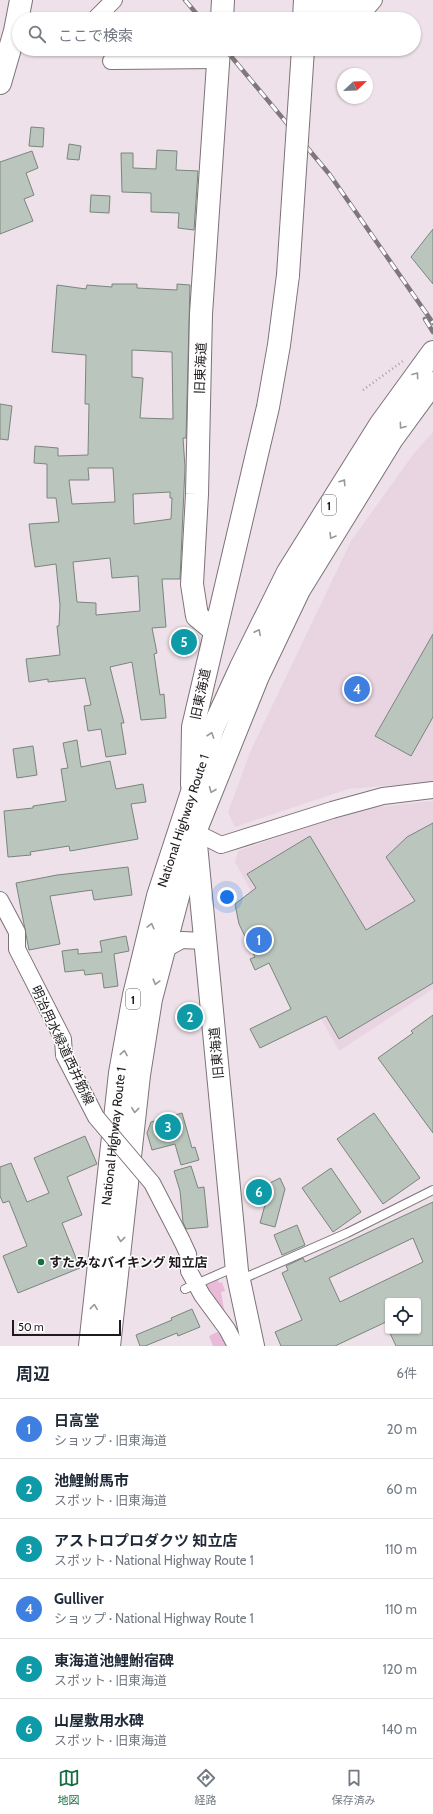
<!DOCTYPE html>
<html lang="ja">
<meta charset="utf-8">
<style>
:root{--surface:#fff;--page:#f2f2f3;--text:#1f2937;--muted:#747a83;--line:#e0e1e3;--accent:#156d40}
body{margin:0;font-family:Cabin,"Noto Sans JP",sans-serif;background:var(--page);color:var(--text)}
.controls{position:absolute;right:12px;bottom:12px;display:grid;overflow:hidden;border-radius:4px;box-shadow:0 1px 3px #0004}
.controls button{width:36px;height:36px;display:grid;place-items:center;padding:0;border:0;border-bottom:1px solid var(--line);background:var(--surface);color:var(--text);font:20px sans-serif}
.compass{position:absolute;left:337px;top:68px;width:36px;height:36px;border-radius:50%;background:var(--surface);box-shadow:0 1px 3px #0004;rotate:67deg}
.scale{position:absolute;left:12px;bottom:10px;width:109px;box-sizing:border-box;padding-left:4px;border:2px solid #1f1a1d;border-top:0;font-size:11px;line-height:14px;white-space:nowrap;color:#1f1a1d;-webkit-text-stroke:3px #fff;paint-order:stroke}
.you{position:absolute;left:227px;top:897px;width:14px;height:14px;margin:-10px;border:3px solid #fff;border-radius:50%;background:#1a73e8;box-shadow:0 0 0 6px #1a73e833}
.badge{display:grid;place-items:center;width:26px;height:26px;border-radius:50%;background:var(--accent);color:#fff;font-size:13px;font-weight:700}
.pin{position:absolute;translate:-50% -50%;border:2px solid #fff;box-shadow:0 1px 4px #0006}
.list{margin:0;padding:0;list-style:none}
h2{display:flex;justify-content:space-between;align-items:center;height:52px;margin:0;padding:0 16px;font-size:17px}
h2 small{font-size:13px;font-weight:400;color:var(--muted)}
.list li{display:grid;grid-template-columns:26px 1fr auto;gap:12px;align-items:center;box-sizing:border-box;height:60px;padding:0 16px;border-top:1px solid var(--line)}
.list b{display:block;font-size:15px;white-space:nowrap}
.list p{margin:0;font-size:13px;white-space:nowrap;color:var(--muted)}
.list em{font-size:13px;font-style:normal;color:var(--muted)}
.icon{flex:none;width:22px;height:22px;fill:none;stroke:currentColor;stroke-width:2;stroke-linecap:round;stroke-linejoin:round}
.map{position:relative;flex:none;width:433px;height:1346px;overflow:hidden}
.search{position:absolute;background:var(--surface);box-shadow:0 1px 3px #0004;left:12px;right:12px;top:12px;height:44px;display:flex;align-items:center;gap:10px;box-sizing:border-box;padding:0 14px;border-radius:22px;color:var(--muted);font-size:15px}
.sheet{height:412px;background:var(--surface)}
nav{display:flex;justify-content:space-around;align-items:center;box-sizing:border-box;height:56px;border-top:1px solid var(--line);background:var(--surface);font-size:11px;color:var(--muted)}
nav a{display:grid;justify-items:center;gap:2px}
nav .on{color:var(--accent)}
.map>svg:first-child{display:block}
.built{fill:#e9d5e2}
.green{fill:#e9bbd9}
.building{fill:#bac6bd;stroke:#7a857d;fill-rule:evenodd}
.lines{fill:none;stroke-linecap:round;stroke-linejoin:round}
.lane-casing{stroke:#7d7279;stroke-width:10}
.street-casing{stroke:#7d7279;stroke-width:18}
.secondary-casing{stroke:#7d7279;stroke-width:24}
.highway-casing{stroke:#7d7279;stroke-width:24}
.path{stroke:#aca1a8;stroke-width:2.5;stroke-dasharray:1 3;stroke-linecap:butt}
.lane{stroke:#fff;stroke-width:8}
.street{stroke:#fff;stroke-width:16}
.secondary{stroke:#fff;stroke-width:22}
.highway{stroke:#fff;stroke-width:22}
.rail-casing{stroke:#7f777c;stroke-width:4.5}
.rail{stroke:#fff;stroke-width:3;stroke-dasharray:9;stroke-linecap:butt}
.street-bridge-casing{stroke:#7d7279;stroke-width:18;stroke-linecap:butt}
.secondary-bridge-casing{stroke:#7d7279;stroke-width:24;stroke-linecap:butt}
.street-bridge{stroke:#fff;stroke-width:16}
.secondary-bridge{stroke:#fff;stroke-width:22}
.oneway{stroke:#9a9899}
.poi-dot{fill:#156d40;stroke:#fff;stroke-width:1.5}
.labels{text-anchor:middle;dominant-baseline:central;stroke-width:3;stroke-linejoin:round;paint-order:stroke}
.shield{fill:#fff;stroke:#625f61;stroke-width:1}
.shield-label{font-size:12px;font-weight:bold;fill:#1f1a1d}
.street-label{font-size:13px;fill:#1f1a1d;stroke:#fff}
.poi-label{font-size:13px;font-weight:bold;fill:#1f1a1d;stroke:#fff;text-anchor:start}
</style>
<div class="map">
<svg width="433" height="1346" viewBox="0 0 433 1346">
<rect width="100%" height="100%" fill="#eee1e9"/>
<path class="built" d="M433,432V782L348,789L235,827L228,812L251,750L351,541L415,452Z
M433,801V989L339,1051L235,862L238,851L358,809Z"/>
<path class="green" d="M218,1279L219,1283L222,1282L225,1291L221,1292L226,1320L202,1287Z
M223,1329L239,1331L244,1346H213L209,1336Z"/>
<path class="building" d="M31,127L44,128L43,147L29,146Z
M69,144L81,146L79,160L67,159Z
M157,150L177,151L176,170L198,171L194,230L178,228L179,213L151,212V193L122,192L121,153H133V168L156,169Z
M32,151L38,168L26,173L34,195L24,199L33,221L0,234V162Z
M91,195L110,196L109,213L90,212Z
M433,229V284L411,257Z
M112,284H137V288L177,290V284L190,285L186,438H183L185,467L180,579H162L166,627L152,628L157,653L154,654L160,695L164,694L166,718L141,720L132,662L110,667L124,723H121L126,754L106,757L101,729L88,731L84,706L91,705L85,678L48,682V679L29,682L26,659L60,655L57,626H59L60,605L56,564L35,567L31,540L29,524L59,522L56,498H47V464L34,463L35,446L58,448V456L88,455L89,404H85L86,355L52,352L57,285L86,289L87,285L112,287ZM132,350L172,352L173,419L140,418L143,378L132,377ZM88,468H113L115,502L72,504L69,480H89ZM170,492V498H172L171,519L134,524L133,494ZM110,558L112,578L138,576L140,611L96,615V603L77,602L73,562Z
M0,404L12,406L8,440L0,439Z
M433,634V717L411,756L375,736Z
M77,740L81,767L110,761L116,789L143,784L146,802L131,804L138,839L70,851L69,846L30,852L31,855L8,857L4,811L33,808V806L66,801L61,769L68,768L63,743Z
M33,746L37,775L17,778L13,749Z
M433,823V983L339,1039L326,1016L260,1048L250,1029L291,1009L269,963L255,970L250,959L255,957L239,924L235,904L256,888L247,874L310,836L366,930L415,901L386,857L407,837Z
M128,867L132,895L94,900L92,890L50,896L60,944L29,950L16,883L57,875Z
M126,936L129,951L114,954L118,986L104,988L102,973L85,975L84,970L65,972L62,951L78,949V954L102,952L100,941Z
M433,1015V1133L378,1058L413,1033L411,1031Z
M182,1113L192,1148L195,1147L199,1160L181,1165L175,1144L152,1150L147,1133L151,1122Z
M374,1113L420,1178L383,1204L337,1139Z
M85,1136L97,1164L67,1177L82,1215L62,1223L80,1268L18,1293L3,1256L27,1246L9,1201L3,1203L0,1196V1167L11,1163L27,1202L49,1193L34,1158Z
M191,1166L198,1188L204,1187L208,1227L186,1229L183,1222L180,1191L174,1171Z
M331,1168L361,1212L333,1232L302,1188Z
M280,1178L285,1189L275,1227L260,1223L268,1194L264,1186Z
M433,1202V1346H396L389,1331H418V1301H388V1321L335,1346H281L275,1332L302,1320L282,1273L288,1270L286,1266L303,1258L305,1262ZM413,1238L423,1262L340,1302L329,1278Z
M297,1225L305,1245L282,1255L274,1235Z
M192,1309L200,1327L178,1336L177,1333L145,1346H140L136,1335L172,1320L171,1318Z"/>
<g class="lines">
<g class="lane-casing">
<path id="lane" d="M240,1280L347,1233L433,1190
M185,1289L235,1267"/>
</g>
<g class="street-casing">
<path id="street" d="M305,7H368L374,0
M95,19L114,0
M111,61L218,60
M195,832L221,845L332,810L383,796L433,790
M0,900L17,932V949L63,1039L64,1055
M164,950L182,940L205,941
M182,1241L188,1254L189,1271L202,1295L227,1329L236,1346"/>
</g>
<g class="secondary-casing">
<path id="secondary" d="M222,19L223,0
M304,19L305,0
M0,83L15,31L21,0
M214,630L197,616L192,584L197,494L201,314L219,49
M192,785L193,727L268,407L279,345L288,275
M195,834L237,1271L253,1346"/>
</g>
<g class="highway-casing">
<g id="highway">
<path id="s1" d="M90,1346L120,1073L134,995L158,896L213,728L241,667L288,572L380,425L433,352"/>
<path d="M109,1346L139,1075L151,999L195,832L258,676L299,590L392,439L433,383"/>
</g>
</g>
<path class="path" d="M363,390L403,361"/>
<use href="#lane" class="lane"/>
<use href="#street" class="street"/>
<use href="#secondary" class="secondary"/>
<use href="#highway" class="highway"/>
<g class="rail-casing">
<path id="rail" d="M185,0L201,19
M225,49L330,175L433,323
M425,319L433,332"/>
</g>
<use href="#rail" class="rail"/>
<g class="street-bridge-casing">
<path id="street-bridge" d="M64,1055L96,1117L152,1183L182,1241"/>
</g>
<g class="secondary-bridge-casing">
<path id="secondary-bridge" d="M288,275L303,49"/>
</g>
<use href="#street-bridge" class="street-bridge"/>
<use href="#secondary-bridge" class="secondary-bridge"/>
</g>
<defs><path id="oneway-chevron" d="M-2-3.5L2.5 0L-2 3.5" fill="none" stroke-width="1.6" stroke-linecap="round" stroke-linejoin="round"/></defs>
<g class="oneway">
<use href="#oneway-chevron" transform="translate(416 375) rotate(-54)"/>
<use href="#oneway-chevron" transform="translate(402 426) rotate(126)"/>
<use href="#oneway-chevron" transform="translate(343 482) rotate(-57)"/>
<use href="#oneway-chevron" transform="translate(332 536) rotate(121)"/>
<use href="#oneway-chevron" transform="translate(258 632) rotate(-63)"/>
<use href="#oneway-chevron" transform="translate(211 735) rotate(-71)"/>
<use href="#oneway-chevron" transform="translate(212 790) rotate(112)"/>
<use href="#oneway-chevron" transform="translate(151 926) rotate(-76)"/>
<use href="#oneway-chevron" transform="translate(156 982) rotate(105)"/>
<use href="#oneway-chevron" transform="translate(124 1053) rotate(-80)"/>
<use href="#oneway-chevron" transform="translate(135 1110) rotate(96)"/>
<use href="#oneway-chevron" transform="translate(121 1239) rotate(96)"/>
<use href="#oneway-chevron" transform="translate(94 1307) rotate(-84)"/>
</g>
<circle class="poi-dot" cx="41" cy="1262" r="4"/>
<g class="labels">
<g class="shield">
<rect x="322" y="495" width="14" height="20" rx="3"/>
<rect x="126" y="989" width="14" height="20" rx="3"/>
</g>
<g class="shield-label">
<text x="329" y="505">1</text>
<text x="133" y="999">1</text>
</g>
<g class="street-label">
<text transform="translate(200 368) rotate(-88)">旧東海道</text>
<text transform="translate(200 694) rotate(-78)">旧東海道</text>
<text stroke="none"><textPath href="#s1" startOffset="535">National Highway Route 1</textPath></text>
<text transform="translate(63 1045) rotate(65)">明治用水緑道西井筋線</text>
<text transform="translate(216 1053) rotate(-95)">旧東海道</text>
<text stroke="none"><textPath href="#s1" startOffset="211">National Highway Route 1</textPath></text>
</g>
<g class="poi-label">
<text x="49" y="1262">すたみなバイキング 知立店</text>
</g>
</g>
</svg>
<div class="controls">
<button><svg class="icon" aria-label="locate" viewBox="0 0 24 24"><circle cx="12" cy="12" r="6"/><path d="M12 2v4M12 18v4M2 12h4M18 12h4"/></svg></button>
</div>
<svg class="compass" viewBox="-18 -18 36 36"><path d="M0-13l5 13h-10z" fill="#e53935"/><path d="M0 13l5-13h-10z" fill="#747a83"/></svg>
<div class="scale">50 m</div>
<div class="you"></div>
<div class="pin badge" style="left:259px;top:940px;background:#3f7fe0">1</div>
<div class="pin badge" style="left:190px;top:1017px;background:#0f9aa8">2</div>
<div class="pin badge" style="left:168px;top:1127px;background:#0f9aa8">3</div>
<div class="pin badge" style="left:357px;top:689px;background:#3f7fe0">4</div>
<div class="pin badge" style="left:184px;top:642px;background:#0f9aa8">5</div>
<div class="pin badge" style="left:259px;top:1192px;background:#0f9aa8">6</div>
<div class="search"><svg class="icon" aria-label="search" viewBox="0 0 24 24"><circle cx="10" cy="10" r="6"/><path d="M15 15l6 6"/></svg>ここで検索</div>
</div>
<section class="sheet">
<h2>周辺<small>6件</small></h2>
<ul class="list">
<li><span class="badge" style="background:#3f7fe0">1</span><div><b>日高堂</b><p>ショップ · 旧東海道</p></div><em>20 m</em></li>
<li><span class="badge" style="background:#0f9aa8">2</span><div><b>池鯉鮒馬市</b><p>スポット · 旧東海道</p></div><em>60 m</em></li>
<li><span class="badge" style="background:#0f9aa8">3</span><div><b>アストロプロダクツ 知立店</b><p>スポット · National Highway Route 1</p></div><em>110 m</em></li>
<li><span class="badge" style="background:#3f7fe0">4</span><div><b>Gulliver</b><p>ショップ · National Highway Route 1</p></div><em>110 m</em></li>
<li><span class="badge" style="background:#0f9aa8">5</span><div><b>東海道池鯉鮒宿碑</b><p>スポット · 旧東海道</p></div><em>120 m</em></li>
<li><span class="badge" style="background:#0f9aa8">6</span><div><b>山屋敷用水碑</b><p>スポット · 旧東海道</p></div><em>140 m</em></li>
</ul>
</section>
<nav>
<a class="on"><svg class="icon" aria-label="map" viewBox="0 0 24 24"><path d="M3 6l6-2 6 2 6-2v14l-6 2-6-2-6 2zM9 4v14M15 6v14"/></svg>地図</a>
<a><svg class="icon" aria-label="directions" viewBox="0 0 24 24"><path d="M12 3l9 9-9 9-9-9zM9 14v-3h6M13 9l2 2-2 2"/></svg>経路</a>
<a><svg class="icon" aria-label="saved" viewBox="0 0 24 24"><path d="M7 4h10v16l-5-4-5 4z"/></svg>保存済み</a>
</nav>
